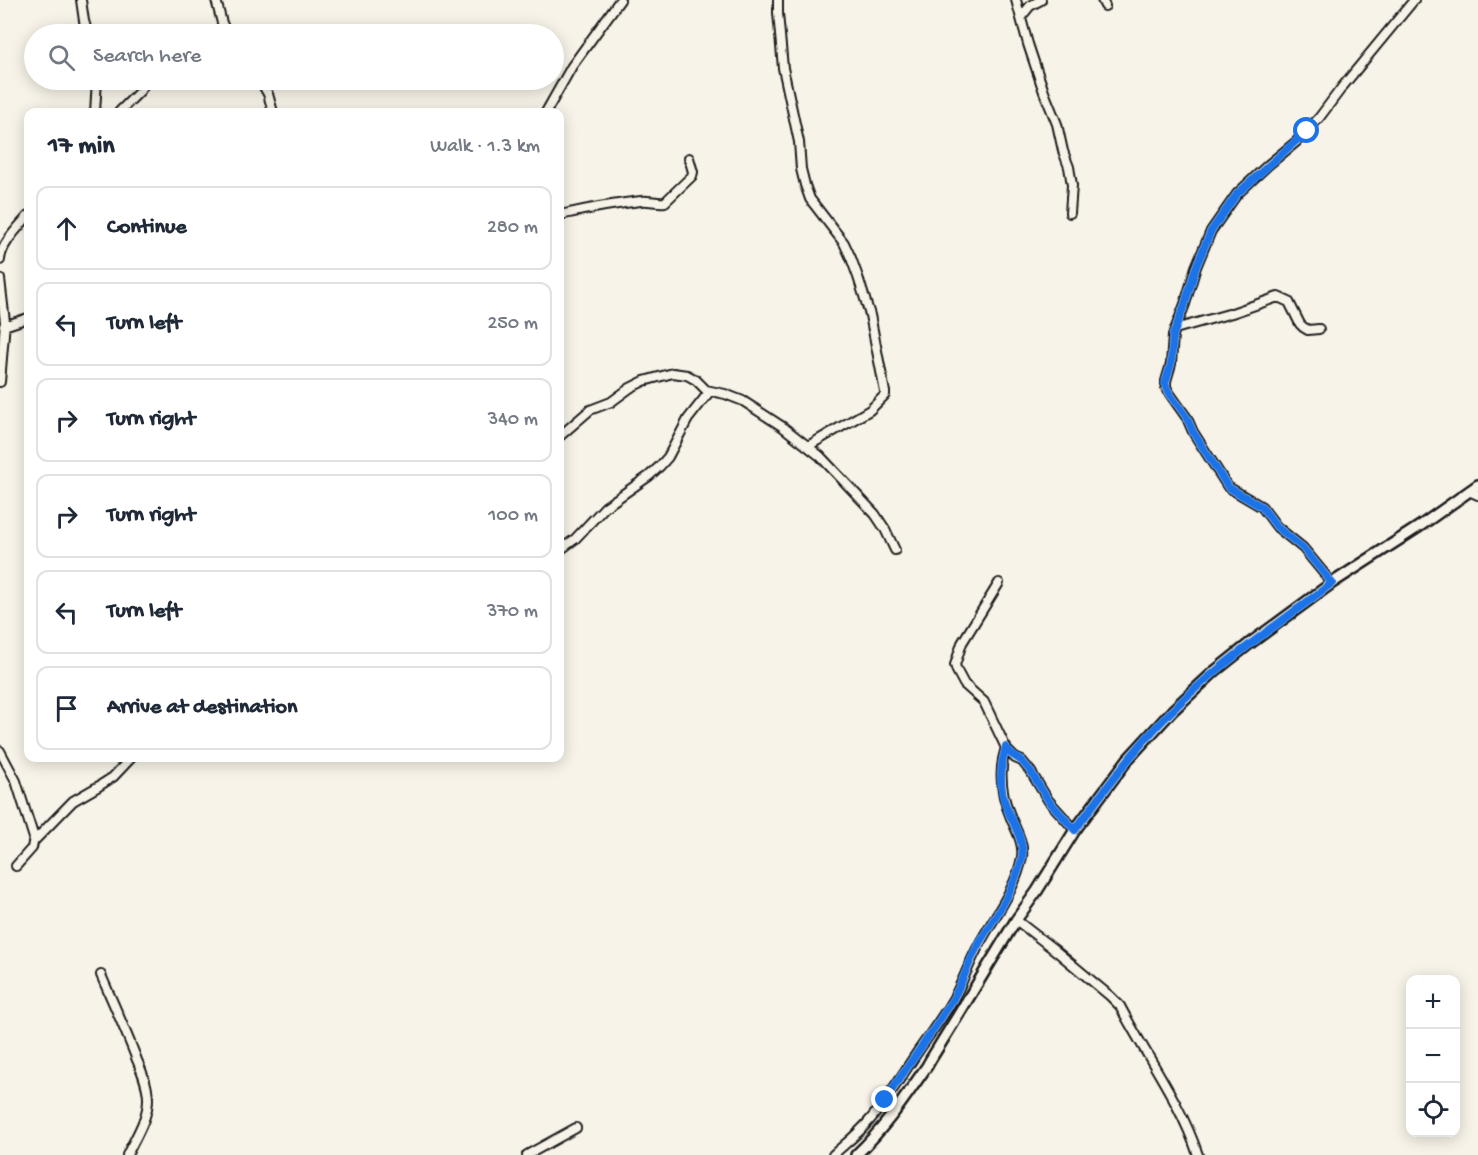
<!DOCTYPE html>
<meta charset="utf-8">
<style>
:root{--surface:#fff;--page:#f2f2f3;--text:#1f2937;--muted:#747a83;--line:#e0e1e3}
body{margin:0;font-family:"Gochi Hand",sans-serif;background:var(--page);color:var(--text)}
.controls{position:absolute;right:18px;bottom:18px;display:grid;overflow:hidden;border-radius:12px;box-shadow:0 3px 15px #0003}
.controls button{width:54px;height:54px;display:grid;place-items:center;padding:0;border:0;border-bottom:2px solid var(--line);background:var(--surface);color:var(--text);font:30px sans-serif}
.stop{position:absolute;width:18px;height:18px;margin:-14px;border:4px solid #1a73e8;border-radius:50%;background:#fff}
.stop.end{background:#1a73e8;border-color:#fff;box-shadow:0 2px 6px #0008}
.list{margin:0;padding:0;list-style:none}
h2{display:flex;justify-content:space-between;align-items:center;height:78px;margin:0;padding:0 24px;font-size:26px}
h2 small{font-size:20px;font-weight:400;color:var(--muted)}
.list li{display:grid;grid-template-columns:39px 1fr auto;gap:18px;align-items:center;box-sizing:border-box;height:84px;margin:0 12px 12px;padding:0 12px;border:2px solid var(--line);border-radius:12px}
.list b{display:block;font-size:22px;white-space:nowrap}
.list em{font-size:20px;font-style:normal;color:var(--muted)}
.icon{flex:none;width:33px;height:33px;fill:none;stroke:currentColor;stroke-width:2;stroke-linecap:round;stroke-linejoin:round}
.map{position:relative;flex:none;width:1478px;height:1155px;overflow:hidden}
.search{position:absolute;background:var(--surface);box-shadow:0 3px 15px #0003;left:24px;top:24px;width:540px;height:66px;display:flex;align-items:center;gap:15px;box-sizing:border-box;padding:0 21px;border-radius:33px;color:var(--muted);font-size:22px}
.panel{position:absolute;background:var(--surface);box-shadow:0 3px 15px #0003;left:24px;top:108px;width:540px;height:654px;border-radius:12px}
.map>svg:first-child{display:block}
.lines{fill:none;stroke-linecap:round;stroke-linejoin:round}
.minor-casing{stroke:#1c1c1c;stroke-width:12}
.major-casing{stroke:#1c1c1c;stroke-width:14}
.minor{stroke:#f7f3e8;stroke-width:8}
.major{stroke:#f7f3e8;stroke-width:9}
.route{stroke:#1a73e8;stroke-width:8}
</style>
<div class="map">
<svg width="1478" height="1155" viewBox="0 0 1478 1155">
<rect width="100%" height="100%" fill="#f7f3e8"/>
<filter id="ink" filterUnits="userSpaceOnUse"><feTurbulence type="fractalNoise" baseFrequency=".0167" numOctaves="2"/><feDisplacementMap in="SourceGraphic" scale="12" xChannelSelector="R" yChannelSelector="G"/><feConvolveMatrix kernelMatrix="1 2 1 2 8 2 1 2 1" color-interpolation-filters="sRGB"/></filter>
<g filter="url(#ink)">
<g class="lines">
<g class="minor-casing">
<path id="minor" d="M81,0L84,21L88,34
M216,0L222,23L227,34
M778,0V13L783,68L799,142L801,169L805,185L810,199L844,243L851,258L858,277L870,315L885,392V395L870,410L808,446
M1016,0L1028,44L1044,92L1057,124L1063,151L1069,167L1072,185L1070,213
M1102,0L1105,6
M1021,17L1030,6L1041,0
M260,80L268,94L273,112
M95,112L97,80
M119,112L140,91L147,80
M546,112L572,66L620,0
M560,215C586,209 613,204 641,201C649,200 657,203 665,202L692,176L693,172L689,158
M0,260C1,244 18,228 28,216
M0,279L5,322L0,382
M4,326L28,318
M1175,329L1232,313L1278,297L1289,302L1300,324L1303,327L1308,330L1319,329
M560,436L590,410L611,402L630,388L644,381L673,373L687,375L696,380L706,390L725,394L743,401L783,427L820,456L875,514L885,529L895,550
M1469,491L1478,495
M560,550L575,539L605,507L649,476L660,466L668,457L688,419L710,391
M999,583L962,643L955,665L957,671L964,684L984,702L1007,750L1015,758L1022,761L1031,772L1048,800L1075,830
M1332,583L1303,548L1277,527L1262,507L1228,487L1193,432L1187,418L1170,394L1166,387V381L1171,364L1173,335L1185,304L1196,267L1211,231L1237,194L1268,165L1296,142L1319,118L1343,86L1414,0
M0,751L16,781L34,838L32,848L16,866
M34,841L73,801L99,786L113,777L131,758
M1016,920L1056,951L1110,996L1120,1006C1146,1056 1180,1101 1198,1155
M101,975C113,1003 126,1031 137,1060C142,1072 148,1086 148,1099C148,1119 135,1138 127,1155
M527,1155L576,1128
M833,1155C845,1144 858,1134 869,1121C888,1099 903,1073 919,1050C932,1031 946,1013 957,992C965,976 971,959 980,943C995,915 1016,889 1022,857C1024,843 1016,830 1011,818C1001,795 998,772 1006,747"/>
</g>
<g class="major-casing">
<path id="major" d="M856,1155C884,1129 905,1098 927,1066L931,1059L957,1017L1016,920L1037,891L1075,830L1128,759L1173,710L1215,671L1249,644L1332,583L1420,526L1478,485"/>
</g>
<use href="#minor" class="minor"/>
<use href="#major" class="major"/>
</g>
</g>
<g class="lines" filter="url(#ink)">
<path class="route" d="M885,1100C907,1066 933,1033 954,997C964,979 970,958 981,940C997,914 1015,888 1022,858C1025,840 1012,822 1006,806C999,787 1000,766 1006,747L1011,754L1022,761L1031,772L1048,800L1075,830C1109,784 1142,738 1184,699C1230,656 1282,622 1332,583L1303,548L1277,527L1262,507L1228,487L1193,432L1187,418L1170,394L1165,384L1171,364L1173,335L1185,304L1196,267L1211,231L1237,194L1307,131"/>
</g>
</svg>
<div class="controls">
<button>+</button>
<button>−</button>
<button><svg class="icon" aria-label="locate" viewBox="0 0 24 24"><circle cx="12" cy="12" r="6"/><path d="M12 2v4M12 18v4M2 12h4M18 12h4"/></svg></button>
</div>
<div class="stop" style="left:1307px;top:131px"></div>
<div class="stop end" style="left:885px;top:1100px"></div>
<div class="search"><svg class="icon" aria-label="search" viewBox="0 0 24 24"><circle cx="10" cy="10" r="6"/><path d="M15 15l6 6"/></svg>Search here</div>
<section class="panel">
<h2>17 min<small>Walk · 1.3 km</small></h2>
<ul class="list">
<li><svg class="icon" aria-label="ahead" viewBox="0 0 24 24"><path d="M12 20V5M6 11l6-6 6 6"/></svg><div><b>Continue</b></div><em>280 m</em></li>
<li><svg class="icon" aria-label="left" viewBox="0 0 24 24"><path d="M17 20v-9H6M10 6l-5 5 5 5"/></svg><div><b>Turn left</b></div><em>250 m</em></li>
<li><svg class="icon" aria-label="right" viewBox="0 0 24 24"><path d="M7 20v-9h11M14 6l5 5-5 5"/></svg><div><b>Turn right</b></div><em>340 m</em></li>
<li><svg class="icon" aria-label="right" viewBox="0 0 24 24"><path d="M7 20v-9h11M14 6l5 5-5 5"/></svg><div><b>Turn right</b></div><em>100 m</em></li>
<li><svg class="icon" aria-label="left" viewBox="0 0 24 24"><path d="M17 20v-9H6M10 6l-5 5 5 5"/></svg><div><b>Turn left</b></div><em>370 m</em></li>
<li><svg class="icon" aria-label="arrive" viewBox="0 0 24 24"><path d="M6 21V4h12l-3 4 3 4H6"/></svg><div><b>Arrive at destination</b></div></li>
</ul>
</section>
</div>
